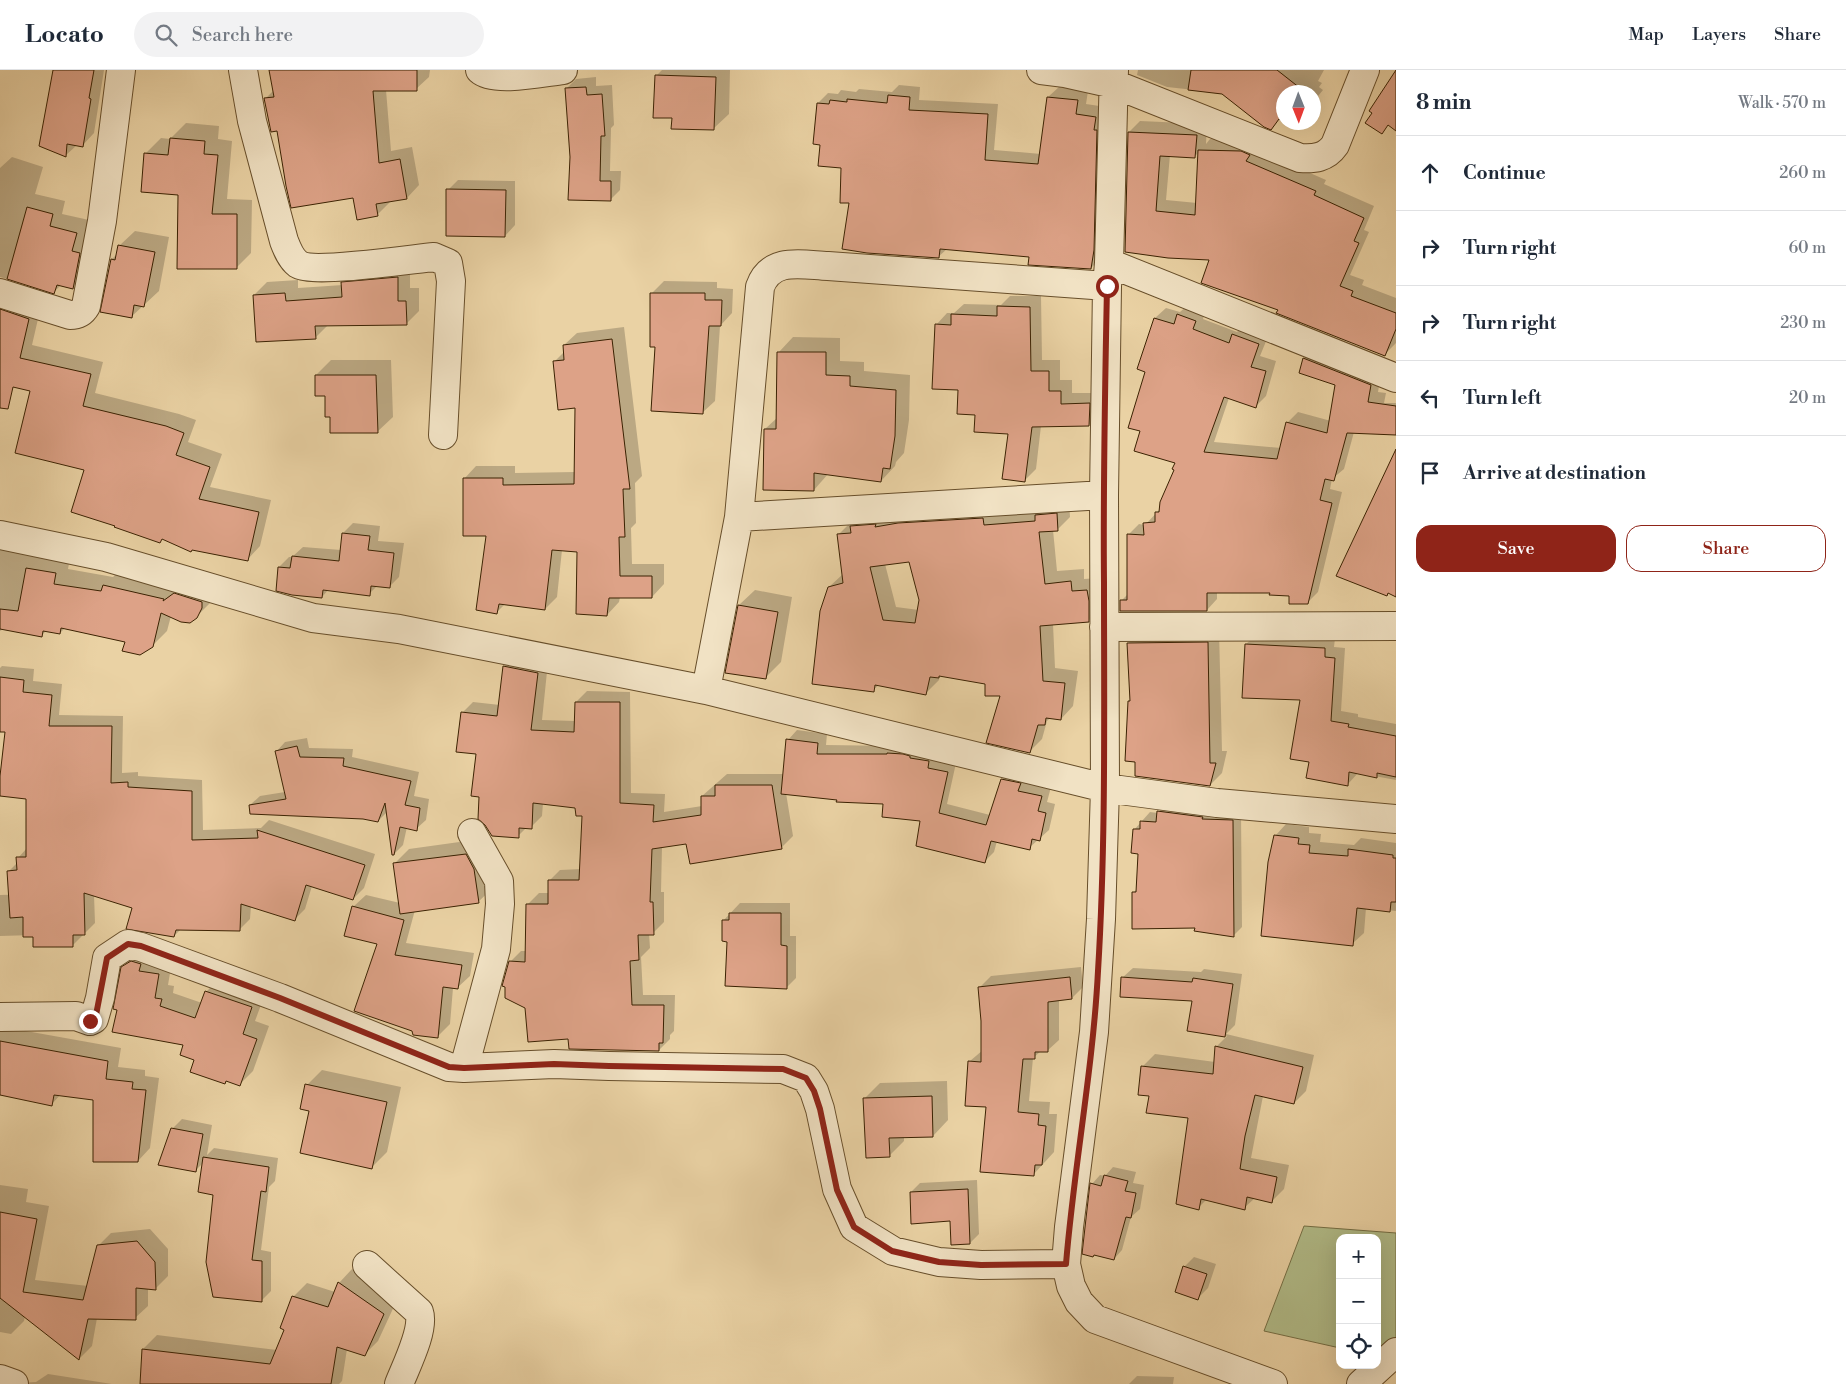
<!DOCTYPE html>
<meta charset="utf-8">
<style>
:root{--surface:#fff;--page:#f2f2f3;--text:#1f2937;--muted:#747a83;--line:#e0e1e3;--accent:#8f2418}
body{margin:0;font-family:"Libre Bodoni",serif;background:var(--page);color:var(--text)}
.controls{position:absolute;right:15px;bottom:15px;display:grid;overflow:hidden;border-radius:10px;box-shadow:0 5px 20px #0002}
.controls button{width:45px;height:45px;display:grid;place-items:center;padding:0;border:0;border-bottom:1px solid var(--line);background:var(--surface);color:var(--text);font:25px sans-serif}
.compass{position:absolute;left:1276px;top:15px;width:45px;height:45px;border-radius:50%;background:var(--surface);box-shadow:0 5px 20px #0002;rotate:179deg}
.stop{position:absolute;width:15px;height:15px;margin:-11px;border:4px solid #8f2418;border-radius:50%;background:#fff}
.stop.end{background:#8f2418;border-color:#fff;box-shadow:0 1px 5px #0008}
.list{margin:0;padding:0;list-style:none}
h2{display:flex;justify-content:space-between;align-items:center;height:65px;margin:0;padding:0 20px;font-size:21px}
h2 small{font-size:16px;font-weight:400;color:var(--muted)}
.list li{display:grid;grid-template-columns:32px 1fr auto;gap:15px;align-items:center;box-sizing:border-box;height:75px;padding:0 20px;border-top:1px solid var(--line)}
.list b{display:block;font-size:19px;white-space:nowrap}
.list em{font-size:16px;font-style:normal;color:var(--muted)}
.actions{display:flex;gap:10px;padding:15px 20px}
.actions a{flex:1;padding:11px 0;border:1px solid var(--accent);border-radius:15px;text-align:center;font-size:18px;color:var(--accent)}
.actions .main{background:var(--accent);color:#fff}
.icon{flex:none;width:28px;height:28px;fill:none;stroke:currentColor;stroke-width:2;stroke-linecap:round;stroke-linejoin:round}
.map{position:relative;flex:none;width:1396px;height:1314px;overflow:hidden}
header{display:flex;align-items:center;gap:30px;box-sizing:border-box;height:70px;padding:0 25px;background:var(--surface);border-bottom:1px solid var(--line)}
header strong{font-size:24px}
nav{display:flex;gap:28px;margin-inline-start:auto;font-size:18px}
.search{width:350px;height:45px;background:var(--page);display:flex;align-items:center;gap:12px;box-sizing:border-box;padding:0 18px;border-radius:28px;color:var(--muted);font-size:19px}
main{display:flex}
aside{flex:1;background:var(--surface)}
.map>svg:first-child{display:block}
.green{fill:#b2bd8a;stroke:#767046}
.shadow{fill:#0003;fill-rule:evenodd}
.building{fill:#dda287;stroke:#3b2202;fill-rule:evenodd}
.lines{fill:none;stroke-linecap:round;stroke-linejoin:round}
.minor-casing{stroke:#674e2a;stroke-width:30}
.minor{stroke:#f1e2c4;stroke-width:28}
.route{stroke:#8f2418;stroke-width:6}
</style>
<header>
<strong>Locato</strong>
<div class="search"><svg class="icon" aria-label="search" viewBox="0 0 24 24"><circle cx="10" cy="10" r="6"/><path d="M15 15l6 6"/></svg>Search here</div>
<nav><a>Map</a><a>Layers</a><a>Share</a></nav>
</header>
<main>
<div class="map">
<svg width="1396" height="1314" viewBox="0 0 1396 1314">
<rect width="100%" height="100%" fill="#ead2a4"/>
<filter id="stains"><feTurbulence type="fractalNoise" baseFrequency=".004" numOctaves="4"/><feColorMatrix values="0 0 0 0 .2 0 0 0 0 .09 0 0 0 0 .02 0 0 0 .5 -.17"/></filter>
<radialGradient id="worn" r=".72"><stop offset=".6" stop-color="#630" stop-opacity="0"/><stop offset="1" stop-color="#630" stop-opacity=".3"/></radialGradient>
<path class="green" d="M1304,1156L1396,1163V1269L1377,1284V1168H1340V1278L1264,1261Z"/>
<path class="shadow" d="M53,0H104L94,63L82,76L77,75L65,86L41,75Z
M271,0H430L429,7L416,19L386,20L391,81L412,77L419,115L407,128L390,131V132L377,145L278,59L265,29L274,20Z
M662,0H730L729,44L713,59L656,6Z
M1138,0H1324L1318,11L1322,13L1319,17L1323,20L1314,31V22H1284L1280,48L1270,58L1222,23L1167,17L1137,5Z
M596,7V16L612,15L614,55L611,58L610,101H621L620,120L610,130L571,87L566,19L576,9Z
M899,15L920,17L919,30L998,34L994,80L1041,84L1048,27L1059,17L1088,21L1086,34L1106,37L1101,188L1091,198L1030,186L947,179L938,187L850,132L842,97L821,73L818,33L828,23L838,24L841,20L856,22L859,19L892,22Z
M1140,51L1207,54L1206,74L1210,69L1253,71L1255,79L1326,110L1324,114L1374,136L1364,160L1369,162L1350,205L1364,210L1362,215L1396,228V273L1385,284L1280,239L1210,189L1168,187L1129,62ZM1199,82L1197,133L1166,130L1170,85L1194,87Z
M1286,52H1295L1291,57Z
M186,53L219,56L218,69L232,71L227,129L252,130L251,183L236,198L180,124L143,121L146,83L161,68L170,69Z
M12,87L43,97L35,124L65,131L62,144L89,150L84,169L92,170L86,204L73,217L62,214L54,222L0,207V98Z
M458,110L515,111V155L505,166L448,120Z
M135,161L169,167L159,221L131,247L112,189L118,183L119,176Z
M410,195V218H419V241L406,254L328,255L315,268L254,225L267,212L298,210V218L343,215V213L356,200Z
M664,211L717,212V218L733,219L732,243L720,256L715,331L702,343L652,223Z
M0,219L41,236L32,275L103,292L95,323L179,344L196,350L188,372L222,384L210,417L271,430L260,476L248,489L86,399L31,320L0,313Z
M1010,226H1041L1042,290H1060V310H1072V323H1101L1100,343L1089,355L1041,356L1036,399L1025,410L1009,362L977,344L960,318L936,255L947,243H954L964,234L1001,235Z
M1189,234L1206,240L1203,249L1237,262L1244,254L1269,264L1260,286L1276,291L1266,326L1256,336L1229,328L1214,372L1281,378L1287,353L1298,342L1331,351L1336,314L1300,302L1304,288L1315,278L1381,304L1378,322L1386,323L1384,333H1396V364L1354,362L1344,399L1332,409L1330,419L1342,422L1318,522L1307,533L1290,525L1271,522H1217V529L1207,540L1121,531L1128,524V465L1139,454L1145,455L1161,438L1176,399L1177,392L1142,360L1147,301L1138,298L1155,248L1166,238L1180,242Z
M624,257L642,406L635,413L636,453L631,458L632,494H664V514L652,527H620L619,532L607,545L578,481L562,480L557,527L545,539L506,533L497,542L488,465L464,409L476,396H515V403L575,402L576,337L554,292L565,281L564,275L577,263Z
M793,267L840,268V291L864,292V301L910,305L909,350L904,383L896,392L895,396L881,411L828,404L814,420L765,359L778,347L779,282Z
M331,290H391L393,347L377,362L331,345L326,324L316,305Z
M1069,431L1070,447L1057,460H1053L1057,501L1084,499V509L1099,508L1101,538L1088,551L1053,554L1055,598L1078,601L1073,636L1061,649L1050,648L1047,651L1042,669L1029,682L1001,625L986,613L940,605L939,610L926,623L879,615L873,620L829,517L843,504L838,465L851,452ZM910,491L920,530L919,540L896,537L885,494Z
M353,453L380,456L378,471L404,473L399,507L389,517L378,515L369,524L329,519L322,527L277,520L279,497L289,487H292L303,477L341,480L343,463Z
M0,471L70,488L68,499L113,507L119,501L215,528L200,543L171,546L167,561L152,576L65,558L60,563L46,561L42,565L3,559L0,561Z
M755,520L792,527L781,592L766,607L739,535Z
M1219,560L1222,681H1227L1222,703L1210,715L1137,691L1129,631L1131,630L1128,573L1140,561Z
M1257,564L1335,568L1334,577L1345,578L1341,641L1358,644V647L1396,654V710L1358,703L1348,714L1310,691L1302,629L1246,574Z
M515,585L548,592L542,650L575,651L576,632L587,621L630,622L631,723L665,724L664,742L702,736V726L727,704H784L788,670L797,660L827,664L826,675L896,676L956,693L947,734L990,745L1002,709L1011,700L1051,717L1047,732L1055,734L1049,760L1029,778L997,771L994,782L985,791L922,750L884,733L786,723L793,766L782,777L687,773L662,776L661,822H664V852L653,863H649L650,878L641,887L643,925H675L674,961L670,965V969L659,980L570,967L526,937L510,892L521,881H526L528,834L539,823H550L549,811L560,800L581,799L584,745L577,736L543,733L542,746L531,757H527L518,766L481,726L477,683L462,643L473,632L500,635L504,596Z
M2,596L34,599L33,611L62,614L59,645L123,646L122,703L138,702V706L202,710L203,760L261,758L269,750L375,784L364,818L353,829L312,816L305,839L294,850L251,836L250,849L239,860L181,859L174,866L133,838L94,825L95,853L72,876L34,865L0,866V825L35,824L8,802L18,792V788L27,778V728L11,649L0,660V598Z
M307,668L309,678L353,679L352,687L419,702L414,726L429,729L426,750L416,759L407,757L403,775L394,784L387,742L378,751L363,748L250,735L260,726L285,722L276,682L285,672Z
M1167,732L1241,741L1242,857L1233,866L1196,857L1134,822L1138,818L1139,783L1134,760L1150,742L1158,743Z
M1286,754L1309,757V763L1321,764L1320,772L1354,775L1361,768L1396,773V841L1366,838L1364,863L1352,874L1275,766Z
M481,769L494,817L478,832L415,840L406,873L474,883L470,906L457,918H453L450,954L438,966L379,873L353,837L366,825L400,833L394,794L409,779Z
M740,833H790V866H796V908L786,918L728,871L723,851Z
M136,884L172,891L168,915L174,916L173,923L202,933L206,922L219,909L265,924L255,951L269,956L253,1001L240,1014L195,989L185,974L119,939L122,898Z
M1081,897L1083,917L1072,928L1059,929V970L1047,981H1041L1033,988L1029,1031L1050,1032L1049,1044H1057L1054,1082L1033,1105L987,1036L970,991L983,980L979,918L991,906Z
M1133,898L1201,902L1204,899L1242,904L1235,955L1226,964L1314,985L1306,1021L1294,1033L1263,1026L1251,1088L1289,1095L1284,1119L1272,1131L1255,1128L1244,1138L1207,1129L1198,1138L1190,1047L1150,1025L1143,996L1155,984L1215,992L1216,977L1227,966L1189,960L1193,930L1122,908Z
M0,942L27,953L26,961L121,978L118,997L145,1000V1006L159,1008L150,1078L138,1091L95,1028L61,1024L52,1034L0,1024Z
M322,1000L401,1017L387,1082L372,1097L307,1015Z
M947,1011L948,1050L933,1066H904V1071L889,1086L864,1029L880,1013Z
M182,1049L212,1055L207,1085L214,1078L278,1088L275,1111L269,1117L261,1180L271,1182V1221L261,1231L215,1124L204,1092L196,1100L172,1059Z
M1113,1097L1136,1102L1133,1113L1144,1115L1140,1139L1131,1147L1122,1180L1114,1189L1092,1114L1100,1105L1105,1106Z
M977,1110L979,1164L970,1173L951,1150L911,1122L920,1113Z
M0,1115L28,1119L26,1132L49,1136L35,1210L88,1216L98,1176L111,1163L150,1159L168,1179V1206L155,1219L148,1218V1236L135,1248H97L92,1276L79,1289L25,1246L24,1251L11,1264L0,1262Z
M1194,1187L1216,1194L1208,1218L1198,1228L1184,1197Z
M352,1199L397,1230L378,1271L364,1285L347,1279L342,1311L339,1314H141L143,1279L157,1265L277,1280L285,1259L293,1227L307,1213L335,1222L339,1213Z
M48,1304L112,1314H0L36,1312Z
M1137,1306L1174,1307L1173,1314H1129Z"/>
<path class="building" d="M53,0H94L89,28L91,29L83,77L67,74L66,87L39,76Z
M269,0H417V21H373L379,93L400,89L407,129L376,134L378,146L357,150L353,128L291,138L286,116L277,61L271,62L264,28L274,27Z
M1191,0H1277L1305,22H1284V52L1279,49L1271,60L1264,57L1222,24L1188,20Z
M1396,0V61L1388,55L1382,64L1365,53L1372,43L1369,41Z
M655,5L716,7L714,60L671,59L672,48H653Z
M586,17L587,25L602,24L605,66H601L600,111H611V131L568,130L570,87L565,18Z
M888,25L910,27L909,40L988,44L985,90L1038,94L1047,27L1078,30L1076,44L1096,47L1094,60H1097L1094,180L1091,199L1028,195L1029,187L940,179L939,188L867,183L842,179L849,133H840L841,98L818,96L820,75L813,74L817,33L829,34L830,30L847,32V29L887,33Z
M1128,62L1197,65L1195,88L1160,86L1156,141L1195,145L1198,80L1241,81L1250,85L1246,91L1316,121L1314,125L1364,148L1354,171L1359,173L1340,216L1353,221L1351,226L1396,243V259L1385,286L1276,243L1278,240L1201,213L1209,190L1168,188L1125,182Z
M170,68L205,71L204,84L218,85L212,144H237V199H177L178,125L141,122L144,83L168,85Z
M446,119L506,120L505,167L446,166Z
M27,137L53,144L50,156L77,163L72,181L80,183L73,219L57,215L54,224L7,209Z
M118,175L155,182L144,237L134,235L132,248L100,242L111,189L115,190Z
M398,207V231H406L407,255L315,256L316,269L256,272L253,225L285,223L286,231L342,227L341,212Z
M650,223H705V230H722L721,256H709L703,344L651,341L655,277H650Z
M997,236L1030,237L1031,301H1049V321H1061V334L1090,333L1089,356L1032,357L1025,412L1002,409L1008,364L974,362L975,345L957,344L958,320L932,319L935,254L951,255V244L997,246Z
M0,239L29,249L20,288L91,304L83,336L166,356L184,363L176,385L210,397L199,429L259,442L248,491L192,480L191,482L162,469L160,473L114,457L115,456L71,442L84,400L15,383L30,321L13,317L8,339L0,338Z
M1177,244L1196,251L1193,259L1229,273L1232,264L1259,274L1251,297L1266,301L1256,338L1224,327L1204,382L1277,389L1286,352L1327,363L1335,315L1299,303L1303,288L1371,315L1368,332L1396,336V365L1347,363L1334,411L1325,409L1320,430L1332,433L1308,534H1289V526L1269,525L1270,523H1207V541H1120V530H1127V464L1144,465L1143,453L1155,452V442H1159L1160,432L1174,400L1172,399L1175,393L1134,381L1140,361L1128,358L1145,302L1137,299L1154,248L1174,254Z
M612,269L630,419H623L625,467H619L620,506H652V528H609L607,546L576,544L577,482L552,480L545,540L499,534L497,544L476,540L486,466H463V408H503V415L574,414L575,338L558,340L553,291L564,290L563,275Z
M777,282H826V305L850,306V316L896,320L895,366L890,399L883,398L881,412L814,403V421L763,420L764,359H776Z
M315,305H376L378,363H330V347H325V326H315Z
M1396,379V527L1388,523L1387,526L1336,506Z
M1057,443L1058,461L1039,462L1045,514L1071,511L1072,521L1087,520L1089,531V552L1040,556L1043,611L1065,613L1061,650L1046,648L1045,655H1038L1030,683L986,673L1000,626H985V614L939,606V608L930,607L926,625L875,615L874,622L812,614L820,541L828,517L843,513L837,464L851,463L850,456L876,454L875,457L898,453L983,448L984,455L1035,451V445ZM909,492L919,530L915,553L883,550L870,497Z
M342,463L370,466L368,480L394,483L390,518L371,516L370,526L323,520L322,528L292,525L276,521L278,497L290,498L292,486L339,491Z
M26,498L56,503L54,514L101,521L103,515L164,529L163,531L174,523L202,532V538L197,548L190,553L181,552L161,543L153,577L140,585L122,581L125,572L61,558L60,564L43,561L42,567L0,559V539L18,541Z
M738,535L778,542L766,609L725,603Z
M1208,572L1210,693H1216L1210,716L1135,706V692L1125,691L1128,631H1130L1127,573Z
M1245,574L1325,578V587L1335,588L1331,651L1349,654L1348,657L1396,666V707L1377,703V708L1349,702L1348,716L1306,708L1309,692L1290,689L1300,630L1242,628Z
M503,596L538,603L531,660L574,662L575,632H620V733L654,735L653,752L701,745V726H715V715H772L782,779L690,794L686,774L652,779L650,832H653L654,865H638L639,890L630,891L632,935H664L663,973H659V981L569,979L568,969L528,972L525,938L505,928V917L502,916L509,891L525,892L526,834H548V810H579L582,746H576L575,738L533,733L532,759L519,758V768L492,766L485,755L478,749L479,727L471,726L476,684L456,682L461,642L497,646Z
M0,607L24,610L23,622L52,625L49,656H112L111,713L128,712V717L192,721V770L258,768L257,760L365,795L353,830L306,815L295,851L241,834L240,861L176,860L174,867L126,859L132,838L84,823L85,865H73V877H33V867H23V847L10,848L7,801L17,800L16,787H26V729L0,726V706L5,662H0Z
M786,669L818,673L817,684H887V683L903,684L910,686V688L929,691L928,698L948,702L939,743L986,755L1001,709L1021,713L1018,721L1042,726L1038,741L1046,743L1040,771L1032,769L1030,780L991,771L985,793L916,776L920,751L882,747L883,734L836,732L837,730L781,724Z
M297,676L300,687L344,688L343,696L411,711L405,735L420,738L417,761L400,757L394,785H392L385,733L378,752L363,749L250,744L249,735L286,729L275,681Z
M1157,741L1203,747L1202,749L1233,750L1234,867L1194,861L1195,858L1132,859V822H1136L1138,784L1131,783L1133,759H1140V751L1156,752Z
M1274,765L1299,768L1298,774L1310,775L1309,783L1348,786V779L1393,785V788H1396V832H1391L1390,842L1357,838L1353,876L1261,866L1268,792Z
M466,784L474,799L479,833L400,844L393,793Z
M352,836L404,850L395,885L462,895L458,919L443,917L438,968L413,965L412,961L354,941L377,874L344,866Z
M729,843H781V875L787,876V919L725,916L727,872L722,871V850H729Z
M131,891L141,894L139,901L159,904L155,928L162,929L160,936L195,948L205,921L252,937L243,964L257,969L240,1016L226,1011L225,1014L190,1002L194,990L180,985L183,975L112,962L117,940L113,939L121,897Z
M1070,907L1072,929L1048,932V982H1035V989H1023L1018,1042L1039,1044L1038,1055L1046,1056L1042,1095H1035L1034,1106L980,1102L986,1037L965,1036L968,991L981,992V951L978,917Z
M1121,907L1192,912L1193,908L1233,914L1225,967L1187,961L1192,931L1120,927Z
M0,971L108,991L106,1009L133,1012L132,1019L146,1020L138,1092H93V1030L54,1025L52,1036L0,1025Z
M1215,976L1303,997L1294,1034L1255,1025L1245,1066L1240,1099L1277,1107L1272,1133L1247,1127L1245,1140L1201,1129L1199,1140L1176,1134L1188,1048L1146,1043L1149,1026L1138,1025L1141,996L1213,1004Z
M305,1014L387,1032L372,1099L300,1083L309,1041L300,1039Z
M932,1026L933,1067L889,1068L890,1087L866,1088L863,1028Z
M171,1058L203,1064L196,1102L158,1095Z
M203,1087L269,1097L266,1122L261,1121L252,1190L262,1191V1232L213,1227L206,1192L213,1125L198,1122Z
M1104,1105L1128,1111L1125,1121L1136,1123L1131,1148L1126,1147L1114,1190L1094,1185L1093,1187L1082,1184L1090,1113L1101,1116Z
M968,1119L970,1174L951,1175L950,1151L911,1154L910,1122Z
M0,1142L37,1149L23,1222L83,1230L97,1175L137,1171L155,1192L156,1220L136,1218V1250L88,1249L79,1290L0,1228Z
M1183,1196L1207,1204L1198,1230L1175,1222Z
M338,1212L384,1244L365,1286L337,1277L331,1314H140L142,1279L270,1294L284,1260L280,1258L292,1226L328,1237Z"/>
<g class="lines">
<g class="minor-casing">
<path id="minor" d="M243,0L252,51L284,171C287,179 291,189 298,194C313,204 412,189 434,187L448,193L451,211L443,365
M480,0C494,13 544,2 563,0
M1041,0L1065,3L1114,14L1300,88C1314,89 1326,88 1335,75L1365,0
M1114,0L1109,193L1107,216L1104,425L1105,718L1101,849L1094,962L1069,1157L1066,1194L1071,1216L1079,1232L1095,1249L1273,1314
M1109,193L1396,308
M0,223L70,245C78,245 82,243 86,236L102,151L121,0
M739,447L760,217C771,186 803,195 828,196L1107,216
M0,465L106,487L313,548L399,559L706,620L1105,718L1217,733L1396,749
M1104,557L1396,556
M706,620L739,447L1104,425
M0,947L76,946L90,951L94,949L100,928L107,888L128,874L141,877L280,928L449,997L464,998L554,994L609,996L783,999L806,1008L814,1021L820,1039L837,1119L854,1157L893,1181L939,1192L981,1195L1066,1194
M464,998L496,879L500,834L499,811L472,763
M367,1195L419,1242C425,1259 406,1296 399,1314
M0,1309L14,1314
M1361,1314L1396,1282"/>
</g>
<use href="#minor" class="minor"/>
</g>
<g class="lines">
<path class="route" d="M90,951L94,949L96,945L107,888L128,874L141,876L280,928L449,997L464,998L554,994L609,996L783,999L806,1008L814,1021L820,1039L837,1120L854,1157L892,1181L939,1192L981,1195L1066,1194C1074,1096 1093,999 1098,901C1106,771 1104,641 1104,512C1103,413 1105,315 1107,216"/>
</g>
<rect width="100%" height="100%" filter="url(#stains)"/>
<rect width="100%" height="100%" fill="url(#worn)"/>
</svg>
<div class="controls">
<button>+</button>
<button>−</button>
<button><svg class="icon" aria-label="locate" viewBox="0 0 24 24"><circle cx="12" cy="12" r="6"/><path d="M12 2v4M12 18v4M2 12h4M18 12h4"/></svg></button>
</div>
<svg class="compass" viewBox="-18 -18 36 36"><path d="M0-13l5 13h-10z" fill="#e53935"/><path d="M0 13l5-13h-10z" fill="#747a83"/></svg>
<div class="stop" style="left:1107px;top:216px"></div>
<div class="stop end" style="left:90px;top:951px"></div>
</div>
<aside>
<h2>8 min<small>Walk · 570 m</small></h2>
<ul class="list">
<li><svg class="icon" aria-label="ahead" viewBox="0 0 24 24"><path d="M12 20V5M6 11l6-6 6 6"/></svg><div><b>Continue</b></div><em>260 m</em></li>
<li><svg class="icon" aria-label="right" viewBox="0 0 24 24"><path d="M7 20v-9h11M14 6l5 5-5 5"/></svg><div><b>Turn right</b></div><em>60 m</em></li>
<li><svg class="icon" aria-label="right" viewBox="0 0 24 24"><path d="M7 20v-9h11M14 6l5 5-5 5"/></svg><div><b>Turn right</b></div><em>230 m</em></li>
<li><svg class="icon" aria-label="left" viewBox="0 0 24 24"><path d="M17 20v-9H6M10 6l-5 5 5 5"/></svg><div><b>Turn left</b></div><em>20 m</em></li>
<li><svg class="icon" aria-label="arrive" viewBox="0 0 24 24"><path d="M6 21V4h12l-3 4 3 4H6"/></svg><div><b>Arrive at destination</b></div></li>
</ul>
<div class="actions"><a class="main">Save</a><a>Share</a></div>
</aside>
</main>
